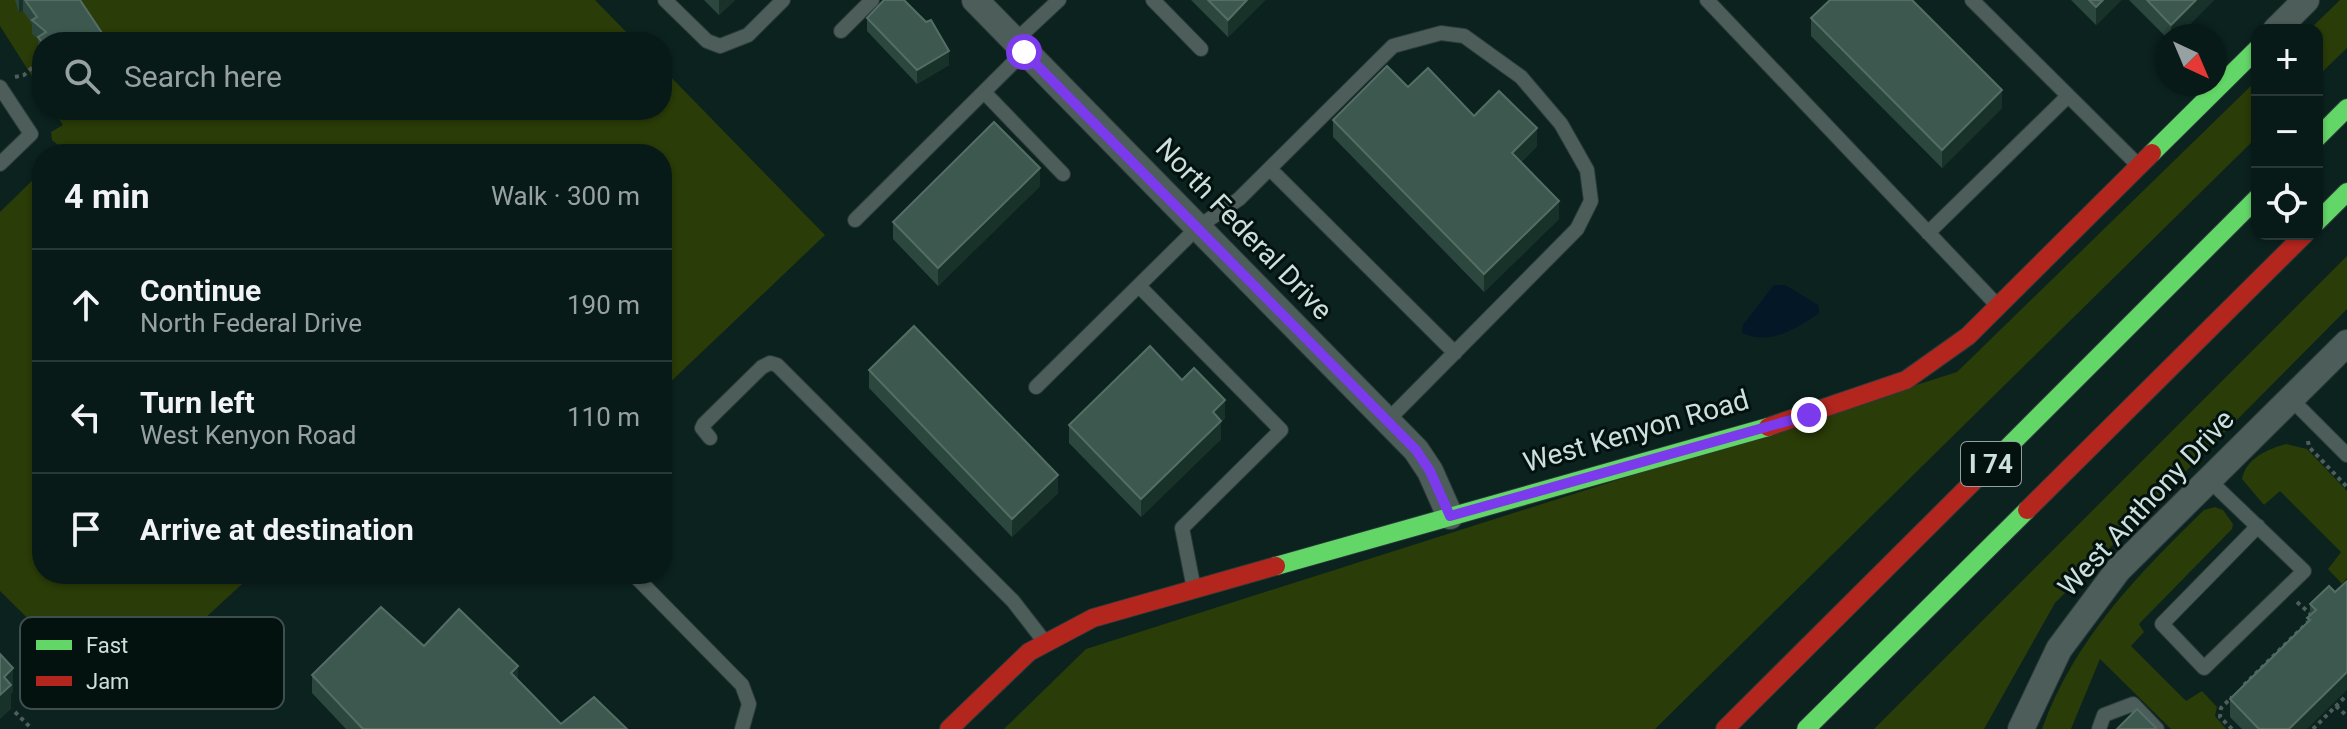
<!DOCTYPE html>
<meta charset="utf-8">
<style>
:root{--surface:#081a17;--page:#112320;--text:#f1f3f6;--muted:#98a1a1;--line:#293836}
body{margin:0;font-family:Roboto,sans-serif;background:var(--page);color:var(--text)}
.controls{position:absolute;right:24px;top:24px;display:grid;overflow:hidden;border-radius:16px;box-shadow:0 2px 6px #0004}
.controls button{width:72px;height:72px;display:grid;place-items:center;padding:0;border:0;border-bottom:2px solid var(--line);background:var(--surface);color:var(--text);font:40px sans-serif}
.compass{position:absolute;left:2155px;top:24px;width:72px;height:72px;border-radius:50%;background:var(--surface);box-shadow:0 2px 6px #0004;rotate:136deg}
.stop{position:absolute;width:24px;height:24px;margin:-18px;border:6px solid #7c3aed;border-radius:50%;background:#fff}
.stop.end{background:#7c3aed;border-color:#fff;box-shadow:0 2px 8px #0008}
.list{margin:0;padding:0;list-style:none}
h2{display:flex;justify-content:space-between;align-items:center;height:104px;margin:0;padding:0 32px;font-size:34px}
h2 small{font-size:26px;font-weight:400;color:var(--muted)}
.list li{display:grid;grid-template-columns:52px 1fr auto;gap:24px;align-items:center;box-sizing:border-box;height:112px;padding:0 32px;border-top:2px solid var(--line)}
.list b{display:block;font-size:30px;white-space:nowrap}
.list p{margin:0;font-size:26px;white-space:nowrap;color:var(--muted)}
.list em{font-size:26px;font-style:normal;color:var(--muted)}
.icon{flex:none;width:44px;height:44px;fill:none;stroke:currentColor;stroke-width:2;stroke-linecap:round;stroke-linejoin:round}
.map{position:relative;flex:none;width:2347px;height:729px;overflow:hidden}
.search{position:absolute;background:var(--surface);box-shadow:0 2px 6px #0004;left:32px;top:32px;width:640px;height:88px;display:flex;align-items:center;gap:20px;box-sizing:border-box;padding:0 28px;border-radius:32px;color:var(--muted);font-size:30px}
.panel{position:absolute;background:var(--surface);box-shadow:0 2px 6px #0004;left:32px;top:144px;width:640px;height:440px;border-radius:32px}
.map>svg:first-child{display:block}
.green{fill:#2a3c07}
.water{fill:#031726}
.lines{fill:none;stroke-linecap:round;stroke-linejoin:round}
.lane-casing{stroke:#2b3a38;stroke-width:16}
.street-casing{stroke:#2b3a38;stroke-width:28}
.fast-casing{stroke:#2b3a38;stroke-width:20}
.jam-casing{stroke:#2b3a38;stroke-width:20}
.path{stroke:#4f5e5b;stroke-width:4;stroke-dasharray:4 4;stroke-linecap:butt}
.lane{stroke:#4d5d5a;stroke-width:14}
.street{stroke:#4d5d5a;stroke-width:26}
.fast{stroke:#63d668;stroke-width:18}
.jam{stroke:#b3261e;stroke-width:18}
.wall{fill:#2c483e}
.shaded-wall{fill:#18322a}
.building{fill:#3d594f;stroke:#546e65;stroke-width:2}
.route{stroke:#7c3aed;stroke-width:10}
.labels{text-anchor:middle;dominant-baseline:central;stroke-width:6;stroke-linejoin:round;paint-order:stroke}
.shield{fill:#03110f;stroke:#90a29f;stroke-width:2}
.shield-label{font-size:26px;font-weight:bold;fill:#cce0dd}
.street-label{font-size:28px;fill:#cce0dd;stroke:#03110f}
.key{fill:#03110f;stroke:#3f4f4d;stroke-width:2}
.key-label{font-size:22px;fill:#cce0dd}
</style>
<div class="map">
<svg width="2347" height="729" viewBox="0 0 2347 729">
<rect width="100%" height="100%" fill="#0b221f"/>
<path class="green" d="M0,0H595L636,42H42V92L0,26Z
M2340,0H2347V48L2317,77V30H2309Z
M662,68L825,235L662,390V154H60L64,150L52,140L51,132L63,125L53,110H662Z
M2257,80V137L1655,729H1004L1086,649L1957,372Z
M42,171V574H253L116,700L96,686L0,591V212Z
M2347,256V309L2055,603L1984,729H1874Z
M2286,444L2307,449L2347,491V578L2342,584L2328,569L2341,552L2280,491L2264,505L2242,479C2246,458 2268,449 2286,444Z
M2215,507L2223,510L2233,524L2232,529L2139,624L2144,632L2131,646L2186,701L2202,691L2217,707L2215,716L2226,729H2171L2100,659L2071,729H2042C2074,640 2137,575 2204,510Z"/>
<path class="water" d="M1774,285H1785L1818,305L1819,313C1797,328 1770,346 1742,333L1743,325Z"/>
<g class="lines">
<g class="lane-casing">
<path id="lane" d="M665,0L707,41L720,46L748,35L783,0
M1153,0L1201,49
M1707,0L1996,304
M1972,0L2139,166
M841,31L872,0
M1015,41L1059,0
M0,87L31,134L0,164
M984,92L1063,174
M1270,169L1455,353
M855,220L1024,52
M1928,233L2068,96
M1139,286L1281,430L1182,528L1194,589
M1036,387L1198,227L1239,199L1393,46L1441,33L1464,36L1521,77L1561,124L1587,170L1591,201L1577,229L1387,421
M2291,399L2347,455
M710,438L702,428L704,424L762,367L770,363L777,365L1013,601L1044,641
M2209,480L2304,571L2204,668L2162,624L2258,526
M633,574L742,685L749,704L742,729
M2099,729L2104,715L2133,704L2157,729"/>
</g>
<g class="street-casing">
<path id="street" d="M975,0L1416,450L1430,471L1450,516
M2276,30L2306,0
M2021,729L2059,649L2118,570L2347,343"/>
</g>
<g class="fast-casing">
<path id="fast" d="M2317,138L2347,108
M2152,153L2257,49
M2317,222L2347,192
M1997,458L2257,198
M1276,566L1768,427
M1806,729L2027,510"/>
</g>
<g class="jam-casing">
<path id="jam" d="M1768,427L1906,380L1968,336L2152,153
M2027,510L2305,234
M949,729L1029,652L1093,618L1276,566
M1725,729L1997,458"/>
</g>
<path class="path" d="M15,77L24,75L42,59
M2308,441L2309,447L2347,487
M2297,602L2313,616
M2244,685L2309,621
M2336,706L2347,716
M15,712L32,729
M2232,729L2220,717L2221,708L2232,697
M2313,729L2347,695"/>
<use href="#lane" class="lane"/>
<use href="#street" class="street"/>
<use href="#fast" class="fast"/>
<use href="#jam" class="jam"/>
</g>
<path class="wall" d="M15,0H80L42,42V56L38,51V39L32,34V24L23,11L19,13Z
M704,0H735L719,15Z
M1191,0H1265L1228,37Z
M2071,0H2121L2096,25Z
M2129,0H2214L2178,36H2167V38Z
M867,18L949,65L917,84L867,31Z
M1811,18L2002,108L1942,168L1811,36Z
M1408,87L1474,116L1537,146L1521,162L1559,219L1484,292L1333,137V120Z
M1040,186L938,286L893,239V222Z
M869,370L1058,493L1012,537L869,388Z
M1225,418L1221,422V439L1141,517L1069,443V425Z
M2329,586L2307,729H2242L2230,717V699L2307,623V618L2310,615V604Z
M424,646L518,680L561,724L627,729H346L312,693V675Z"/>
<path class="shaded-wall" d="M19,0H23V11L19,13Z
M719,0H735L719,15Z
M1247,0H1265L1228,37V20Z
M2103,0H2121L2096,25V7Z
M2196,0H2214L2178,36H2171V25Z
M949,51V65L917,84V70Z
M2002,90V108L1942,168V150Z
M1537,128V146L1512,170V153Z
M1040,168V186L938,286V268Z
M1559,201V219L1484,292V274Z
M1225,400V418L1221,422V439L1141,517V499L1213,412Z
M1058,475V493L1012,537V519Z
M518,666V683L511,673Z
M13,668V692L11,694V709L0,719V695L4,677Z
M2347,672V690L2307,729H2289Z"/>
<path class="building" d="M25,0H80L108,42H42L38,37L46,32L32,20L37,17Z
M884,0H904L926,22L931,20L949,51L917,70L867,18Z
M1208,0H1247L1228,20Z
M1830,0H1912L2002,90L1942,150L1811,18Z
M2089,0H2103L2096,7Z
M2147,0H2196L2171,25Z
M1387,66L1408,87L1428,68L1474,116L1499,91L1537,128L1512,153L1559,201L1484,274L1333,120Z
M994,122L1040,168L938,268L893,222Z
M914,326L1058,475L1012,519L869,370Z
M1150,346L1182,380L1194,368L1225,400L1213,412L1221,421L1141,499L1069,425Z
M2347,581V672L2289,729H2259L2230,699L2310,620L2307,618L2316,610L2310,604L2329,586L2335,592Z
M381,607L424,646L459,609L518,666L511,673L561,724L594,697L627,729H363L312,675Z
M0,654L13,668L4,677L11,685L0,695Z
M2137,709L2157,729H2117Z"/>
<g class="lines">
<path class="route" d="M1024,52L1416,450L1430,471L1450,516L1809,415"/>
</g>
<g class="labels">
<rect class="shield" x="1961" y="442" width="60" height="44" rx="6"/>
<g class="shield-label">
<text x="1991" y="464">I 74</text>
</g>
<g class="street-label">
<text transform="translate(1244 229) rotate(46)">North Federal Drive</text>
<text transform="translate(1636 431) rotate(-16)">West Kenyon Road</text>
<text transform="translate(2146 503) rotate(-47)">West Anthony Drive</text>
</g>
</g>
<rect x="20" y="617" width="264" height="92" rx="12" class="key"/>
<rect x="36" y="640" width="36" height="10" fill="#63d668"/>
<rect x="36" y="676" width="36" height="10" fill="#b3261e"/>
<g class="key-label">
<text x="86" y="653">Fast</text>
<text x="86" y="689">Jam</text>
</g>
</svg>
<div class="controls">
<button>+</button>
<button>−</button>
<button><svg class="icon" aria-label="locate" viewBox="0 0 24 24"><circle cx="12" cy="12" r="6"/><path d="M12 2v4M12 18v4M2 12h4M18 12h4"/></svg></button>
</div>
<svg class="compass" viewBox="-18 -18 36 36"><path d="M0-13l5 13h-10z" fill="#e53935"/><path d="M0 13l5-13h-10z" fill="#98a1a1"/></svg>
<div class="stop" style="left:1024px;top:52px"></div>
<div class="stop end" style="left:1809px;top:415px"></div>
<div class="search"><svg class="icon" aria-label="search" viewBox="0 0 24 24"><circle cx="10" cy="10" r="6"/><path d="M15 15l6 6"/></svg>Search here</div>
<section class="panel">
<h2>4 min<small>Walk · 300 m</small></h2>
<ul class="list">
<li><svg class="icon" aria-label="ahead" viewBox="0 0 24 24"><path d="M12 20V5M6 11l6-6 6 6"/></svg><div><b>Continue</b><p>North Federal Drive</p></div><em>190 m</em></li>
<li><svg class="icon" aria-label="left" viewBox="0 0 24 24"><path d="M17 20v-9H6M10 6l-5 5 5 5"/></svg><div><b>Turn left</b><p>West Kenyon Road</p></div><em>110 m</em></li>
<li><svg class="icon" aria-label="arrive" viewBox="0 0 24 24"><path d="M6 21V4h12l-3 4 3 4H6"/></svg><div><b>Arrive at destination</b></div></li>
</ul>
</section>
</div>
